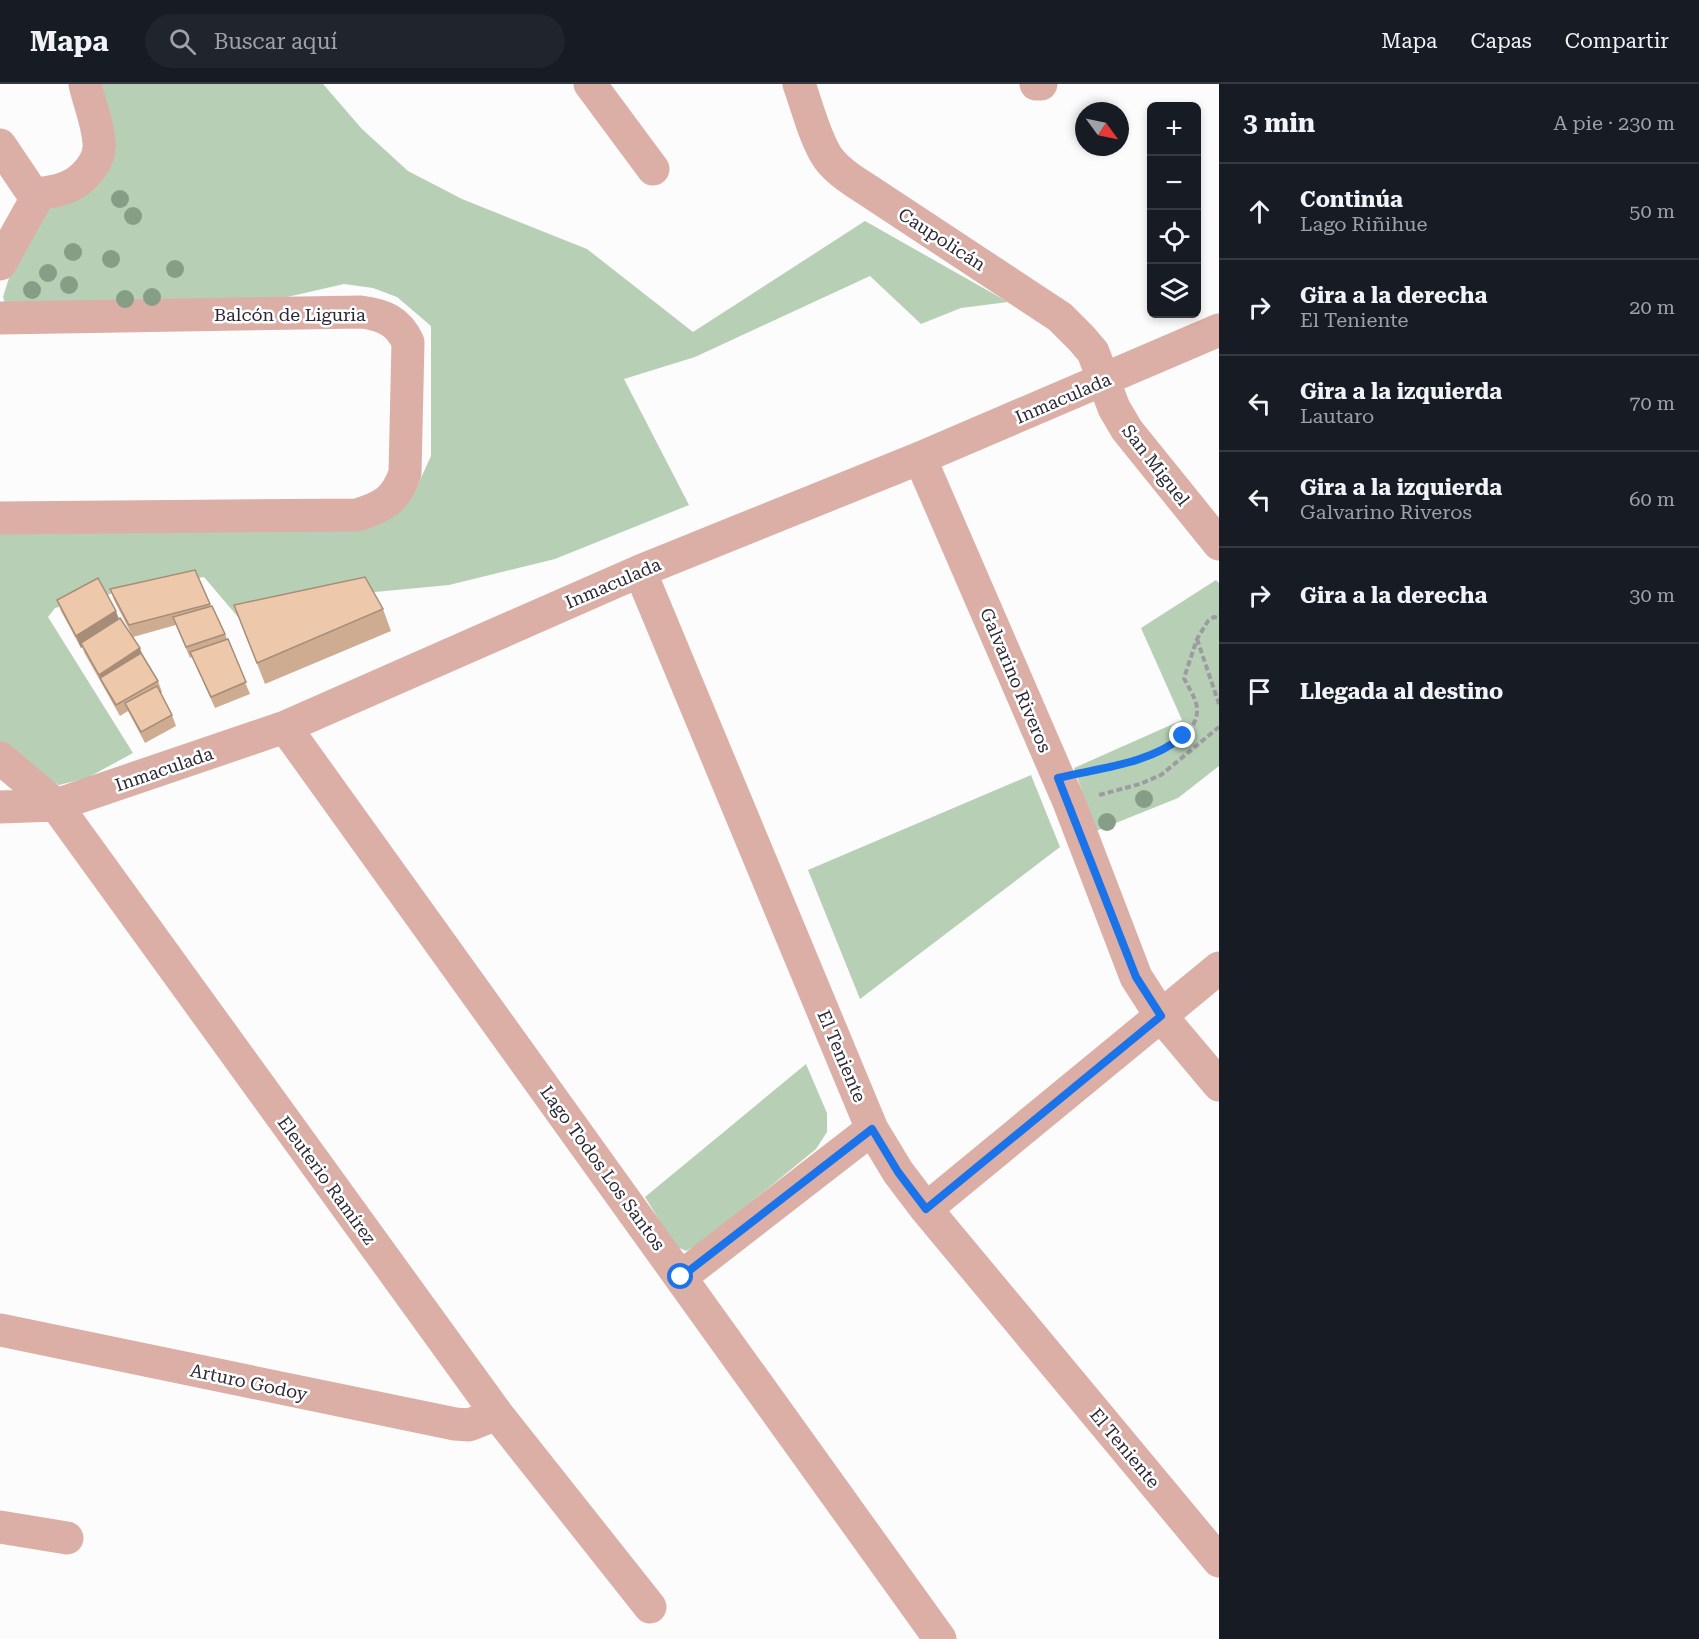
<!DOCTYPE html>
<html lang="es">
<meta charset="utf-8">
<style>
:root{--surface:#171b24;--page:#20242c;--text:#f1f3f6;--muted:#9ea1a6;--line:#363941}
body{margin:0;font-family:"Roboto Serif",serif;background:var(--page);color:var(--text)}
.controls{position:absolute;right:18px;top:18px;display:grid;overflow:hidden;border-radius:9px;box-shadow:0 3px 9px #0003}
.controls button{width:54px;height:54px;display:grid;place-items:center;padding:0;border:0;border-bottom:2px solid var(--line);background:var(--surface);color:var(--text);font:30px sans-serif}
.compass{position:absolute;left:1075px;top:18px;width:54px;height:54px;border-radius:50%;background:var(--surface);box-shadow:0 3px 9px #0003;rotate:123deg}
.stop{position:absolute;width:18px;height:18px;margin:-14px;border:4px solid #1a73e8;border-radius:50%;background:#fff}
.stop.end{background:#1a73e8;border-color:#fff;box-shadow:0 2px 6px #0008}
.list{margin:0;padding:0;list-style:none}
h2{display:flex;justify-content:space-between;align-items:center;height:78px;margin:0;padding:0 24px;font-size:26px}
h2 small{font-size:20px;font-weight:400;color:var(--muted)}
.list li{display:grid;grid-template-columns:39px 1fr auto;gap:18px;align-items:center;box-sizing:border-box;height:96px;padding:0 24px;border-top:2px solid var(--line)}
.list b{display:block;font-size:22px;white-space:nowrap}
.list p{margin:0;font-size:20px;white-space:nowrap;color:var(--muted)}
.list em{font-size:20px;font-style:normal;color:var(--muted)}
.icon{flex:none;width:33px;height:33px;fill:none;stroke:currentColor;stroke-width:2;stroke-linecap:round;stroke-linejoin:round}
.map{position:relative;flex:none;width:1219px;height:1555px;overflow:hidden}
header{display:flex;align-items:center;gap:36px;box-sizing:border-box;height:84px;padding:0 30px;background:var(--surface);border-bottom:2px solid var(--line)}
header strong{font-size:28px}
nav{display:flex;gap:33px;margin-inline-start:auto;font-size:21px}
.search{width:420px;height:54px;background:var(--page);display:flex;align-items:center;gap:15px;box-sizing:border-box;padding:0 21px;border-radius:33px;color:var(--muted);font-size:22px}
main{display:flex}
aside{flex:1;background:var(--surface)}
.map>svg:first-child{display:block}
.green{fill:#b7d0b5}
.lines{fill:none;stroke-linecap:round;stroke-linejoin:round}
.path{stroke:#9d9ba1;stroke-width:4;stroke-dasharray:6 3;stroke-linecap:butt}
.minor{stroke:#dbafa6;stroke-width:33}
.tree{fill:#869e85}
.wall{fill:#cdac92}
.shaded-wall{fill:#a78c77}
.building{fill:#eec8aa;stroke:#a78c77;stroke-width:1.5}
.route{stroke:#1a73e8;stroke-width:8}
.labels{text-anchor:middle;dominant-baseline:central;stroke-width:5;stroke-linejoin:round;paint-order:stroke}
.street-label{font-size:18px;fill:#2c2835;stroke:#fff}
</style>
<header>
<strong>Mapa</strong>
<div class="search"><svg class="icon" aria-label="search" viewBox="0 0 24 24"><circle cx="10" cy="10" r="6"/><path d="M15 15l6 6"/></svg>Buscar aquí</div>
<nav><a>Mapa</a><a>Capas</a><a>Compartir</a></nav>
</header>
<main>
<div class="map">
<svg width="1219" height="1555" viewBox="0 0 1219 1555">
<rect width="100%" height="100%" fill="#fcfcfc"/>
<path class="green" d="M92,0H323L362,45L408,87L462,115L587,165L693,248L865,137L1008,218L961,224L921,240L870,192L695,273L624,295L689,421L555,475L449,501L354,510L238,533L204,493L138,503L55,524L48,533L133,669L87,694L59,701L23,680L0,661V447L328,446L415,407L431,372V242L397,213L373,204L344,200L261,219H5L3,213L13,181L50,119L77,107Z
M1216,496L1219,499V682L1178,714L1096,747L1074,684L1182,636L1141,544Z
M1031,691L1060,763L860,915L808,786Z
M806,980L827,1029V1048L816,1065L701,1159L686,1167L675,1162L645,1113Z"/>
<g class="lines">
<path class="path" d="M1197,555L1219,620
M1088,687C1117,680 1200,665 1197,624C1196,614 1188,603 1184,594L1197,555L1208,537L1214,533L1219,534
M1099,711L1140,700L1161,691L1219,643"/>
<path class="minor" d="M590,0L653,85
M799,0C807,22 815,55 828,74C839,89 857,99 872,109L1060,233L1081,254L1093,268L1114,324L1127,346L1219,460
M1036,0H1041
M0,61L33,110L34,119L0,180
M33,110C44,109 55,108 65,104C82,98 101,78 99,59C98,39 89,19 85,0
M0,234L361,228C384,231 398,237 408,258L405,389C396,416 383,423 357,431L0,434
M920,374L1069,718L1136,893L1161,932L1219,1001
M640,487L872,1045L898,1088L926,1125L1219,1477
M285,643L940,1555
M0,674L56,721L497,1330L650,1523
M0,723L56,721L285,643L640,487L920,374L1219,246
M926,1125L1219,884
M681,1193L872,1045
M0,1246L455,1340L469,1341L497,1330
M0,1443L67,1454"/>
</g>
<g class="tree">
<circle cx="120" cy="115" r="9"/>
<circle cx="133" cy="132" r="9"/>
<circle cx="73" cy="168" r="9"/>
<circle cx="111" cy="175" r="9"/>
<circle cx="175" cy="185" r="9"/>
<circle cx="48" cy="189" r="9"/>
<circle cx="69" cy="201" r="9"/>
<circle cx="32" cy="206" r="9"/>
<circle cx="152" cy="213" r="9"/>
<circle cx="125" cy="215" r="9"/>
<circle cx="1144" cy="715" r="9"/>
<circle cx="1107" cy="738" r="9"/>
</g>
<path class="wall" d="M195,486L211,523L225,550L250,610L215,624L192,573L190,574L176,541L133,553L114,516L110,505Z
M57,516L118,535L158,597L162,608L161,609L172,631L176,642L145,659L128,627L120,632L85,570L82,563L81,564L61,527Z
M234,521L383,525L391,547L265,600Z"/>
<path class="shaded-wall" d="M116,527L120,538L81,559L82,563L81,564L76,552Z
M140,564L144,576L100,594L103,603L99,591Z"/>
<path class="building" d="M195,486L210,520L129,541L110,505Z
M365,493L383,525L257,579L234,521Z
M98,494L116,527L76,552L57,516Z
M212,522L225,550L186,563L173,533Z
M120,534L140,564L99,591L81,559Z
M228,555L246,598L211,613L190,568Z
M141,569L158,597L116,621L100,594Z
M157,602L172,631L141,648L125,619Z"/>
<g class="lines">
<path class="route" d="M681,1193L872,1045L898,1088L926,1125L1161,932L1136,893L1058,694C1099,684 1150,680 1183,652"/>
</g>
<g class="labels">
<g class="street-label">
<text transform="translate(942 155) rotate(33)">Caupolicán</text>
<text x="290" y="230">Balcón de Liguria</text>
<text transform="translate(1063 314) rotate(-23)">Inmaculada</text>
<text transform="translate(1156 381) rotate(52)">San Miguel</text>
<text transform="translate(613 499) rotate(-23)">Inmaculada</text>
<text transform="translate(1016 596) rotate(67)">Galvarino Riveros</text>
<text transform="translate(164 685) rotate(-19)">Inmaculada</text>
<text transform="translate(842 972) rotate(67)">El Teniente</text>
<text transform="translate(603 1084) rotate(54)">Lago Todos Los Santos</text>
<text transform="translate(327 1096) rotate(54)">Eleuterio Ramírez</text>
<text transform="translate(249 1298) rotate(12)">Arturo Godoy</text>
<text transform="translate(1125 1364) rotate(50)">El Teniente</text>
</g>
</g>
</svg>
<div class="controls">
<button>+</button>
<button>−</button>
<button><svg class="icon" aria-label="locate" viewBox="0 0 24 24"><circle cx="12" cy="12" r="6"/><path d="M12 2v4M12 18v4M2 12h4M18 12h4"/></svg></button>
<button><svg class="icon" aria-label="layers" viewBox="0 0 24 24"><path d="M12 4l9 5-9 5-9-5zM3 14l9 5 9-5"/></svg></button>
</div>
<svg class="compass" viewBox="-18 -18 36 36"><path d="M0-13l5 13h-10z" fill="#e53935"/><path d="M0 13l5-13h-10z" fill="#9ea1a6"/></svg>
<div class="stop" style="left:681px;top:1193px"></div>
<div class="stop end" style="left:1183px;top:652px"></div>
</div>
<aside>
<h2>3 min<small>A pie · 230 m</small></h2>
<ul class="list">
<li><svg class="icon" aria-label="ahead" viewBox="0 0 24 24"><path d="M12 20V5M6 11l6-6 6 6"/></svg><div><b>Continúa</b><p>Lago Riñihue</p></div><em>50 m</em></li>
<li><svg class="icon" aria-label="right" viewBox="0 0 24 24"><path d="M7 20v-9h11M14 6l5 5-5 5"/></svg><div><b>Gira a la derecha</b><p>El Teniente</p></div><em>20 m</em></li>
<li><svg class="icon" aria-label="left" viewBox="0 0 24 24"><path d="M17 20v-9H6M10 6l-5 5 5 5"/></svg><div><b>Gira a la izquierda</b><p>Lautaro</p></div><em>70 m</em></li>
<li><svg class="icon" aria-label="left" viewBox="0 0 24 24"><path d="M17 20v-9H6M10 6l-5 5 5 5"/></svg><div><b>Gira a la izquierda</b><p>Galvarino Riveros</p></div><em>60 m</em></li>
<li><svg class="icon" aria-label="right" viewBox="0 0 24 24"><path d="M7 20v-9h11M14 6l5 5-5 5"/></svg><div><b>Gira a la derecha</b></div><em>30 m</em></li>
<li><svg class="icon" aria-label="arrive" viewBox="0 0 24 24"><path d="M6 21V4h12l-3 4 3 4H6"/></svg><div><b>Llegada al destino</b></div></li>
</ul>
</aside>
</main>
